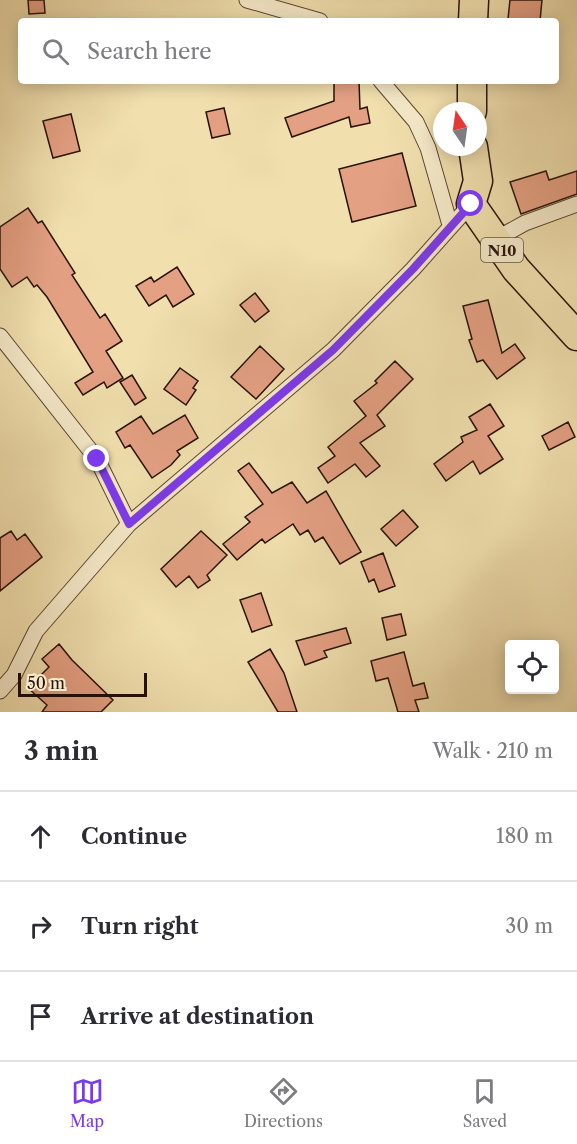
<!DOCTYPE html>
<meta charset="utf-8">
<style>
:root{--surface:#fff;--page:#f2f2f3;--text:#2b2b33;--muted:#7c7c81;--line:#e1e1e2;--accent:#7c3aed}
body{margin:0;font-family:"Libre Caslon Text",serif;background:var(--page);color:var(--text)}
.controls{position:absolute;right:18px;bottom:18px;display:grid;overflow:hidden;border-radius:6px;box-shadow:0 3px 15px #0003}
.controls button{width:54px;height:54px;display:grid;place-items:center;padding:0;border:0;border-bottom:2px solid var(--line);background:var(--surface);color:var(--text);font:30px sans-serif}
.compass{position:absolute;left:433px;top:102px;width:54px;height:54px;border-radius:50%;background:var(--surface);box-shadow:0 3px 15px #0003;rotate:347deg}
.scale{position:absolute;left:18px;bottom:15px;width:129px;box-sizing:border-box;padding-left:6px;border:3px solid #271208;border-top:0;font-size:16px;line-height:21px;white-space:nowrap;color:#271208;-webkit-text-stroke:4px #f6eaca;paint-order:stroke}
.stop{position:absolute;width:18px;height:18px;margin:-14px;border:4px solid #7c3aed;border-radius:50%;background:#fff}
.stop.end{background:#7c3aed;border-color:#fff;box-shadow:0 2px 6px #0008}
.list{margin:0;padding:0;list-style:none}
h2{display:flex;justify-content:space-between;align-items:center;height:78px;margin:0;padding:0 24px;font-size:26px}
h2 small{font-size:20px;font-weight:400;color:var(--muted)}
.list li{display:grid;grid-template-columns:39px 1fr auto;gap:18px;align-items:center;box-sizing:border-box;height:90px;padding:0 24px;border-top:2px solid var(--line)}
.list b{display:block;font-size:22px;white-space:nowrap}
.list em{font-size:20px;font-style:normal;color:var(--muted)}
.icon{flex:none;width:33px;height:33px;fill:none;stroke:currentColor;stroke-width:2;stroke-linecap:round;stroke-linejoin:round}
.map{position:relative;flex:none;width:577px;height:712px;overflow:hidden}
.search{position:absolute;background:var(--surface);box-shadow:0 3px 15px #0003;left:18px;right:18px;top:18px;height:66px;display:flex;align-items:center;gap:15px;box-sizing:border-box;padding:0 21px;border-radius:6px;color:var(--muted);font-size:22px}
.sheet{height:348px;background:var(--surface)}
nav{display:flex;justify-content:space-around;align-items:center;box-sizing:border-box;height:84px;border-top:2px solid var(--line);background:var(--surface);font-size:16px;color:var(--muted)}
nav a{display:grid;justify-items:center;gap:3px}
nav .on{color:var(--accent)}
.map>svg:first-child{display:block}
.building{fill:#e4a083;stroke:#271208;stroke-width:1.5}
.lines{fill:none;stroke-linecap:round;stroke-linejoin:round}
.street-casing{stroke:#5a4532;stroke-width:17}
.highway-casing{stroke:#271208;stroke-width:31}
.street{stroke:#f6eaca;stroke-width:15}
.highway{stroke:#f1dfae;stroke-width:28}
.route{stroke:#7c3aed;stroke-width:8}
.labels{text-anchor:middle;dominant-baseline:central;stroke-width:6;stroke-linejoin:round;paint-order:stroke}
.shield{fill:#f6eaca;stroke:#655342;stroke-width:1.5}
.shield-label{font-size:15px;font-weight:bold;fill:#271208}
</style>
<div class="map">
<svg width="577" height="712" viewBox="0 0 577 712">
<rect width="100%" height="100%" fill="#f1dfae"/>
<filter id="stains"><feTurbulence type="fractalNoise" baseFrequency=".00333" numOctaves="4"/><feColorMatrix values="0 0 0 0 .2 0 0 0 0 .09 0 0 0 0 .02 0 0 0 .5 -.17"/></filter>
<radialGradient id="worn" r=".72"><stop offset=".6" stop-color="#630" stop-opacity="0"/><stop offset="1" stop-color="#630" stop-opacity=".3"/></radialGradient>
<path class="building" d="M28,0H44L45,13L29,14Z
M510,0H542L540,21L508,19Z
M334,81H359L360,109L367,107L370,123L351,127L349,117L292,137L285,118L334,101Z
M224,108L230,134L212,138L206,112Z
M71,114L80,151L53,158L43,121Z
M402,153L416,206L352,222L339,169Z
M546,171L549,180L577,171V194L521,214L510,182Z
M28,208L38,223L42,221L75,273L72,275L100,318L105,314L122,341L106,351L123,378L107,388L104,382L83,395L75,383L93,372L47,297L37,285L34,287L27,277L12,287L0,269V227Z
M177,267L194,294L173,307L166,295L149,306L136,286L151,277L154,282Z
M255,293L269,311L255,322L240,305Z
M488,300L502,353L515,344L525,358L497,379L483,360L477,362L469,340L472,339L463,306Z
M260,346L284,369L256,399L231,377Z
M395,361L413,379L377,415L385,426L360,443L380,466L366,477L355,464L328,483L318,468L335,456L328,447L366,416L354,401L377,383L375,381Z
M180,368L198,381L193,388L196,390L186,405L164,389Z
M132,375L146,398L135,405L120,382Z
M490,404L504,426L488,436L503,459L480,474L473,461L446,481L434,464L463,442L461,437L477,430L469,417Z
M185,415L198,438L177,451L180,455L171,465L152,478L130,445L125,448L116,432L141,416L153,434Z
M568,422L575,437L549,450L542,436Z
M249,463L272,493L292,482L307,503L326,491L361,552L340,564L323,537L315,542L308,530L300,535L293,524L265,543L262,539L237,560L223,544L250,522L245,517L263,504L238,471Z
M403,510L418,527L396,546L381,529Z
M11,531L17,540L25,534L42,557L0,591V538Z
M201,531L227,555L207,575L210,580L198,588L189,576L176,587L161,569Z
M383,553L395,586L379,592L374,579L369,582L361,562Z
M261,593L272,625L252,632L240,600Z
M401,614L406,635L387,640L382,618Z
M346,628L351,643L324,651L327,657L305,665L296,641Z
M59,644L72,660L113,700L101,712H42L47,705L28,688L49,667L42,659Z
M270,649L284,673L297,712H278L248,662Z
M404,652L413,686L424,683L428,698L415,700L419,712H398L388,678L376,681L371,661Z"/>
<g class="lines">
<g class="street-casing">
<path id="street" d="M247,0L320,21
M381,81L416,122L428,148L450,225
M494,240L525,223L577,204
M0,336L97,459L129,524
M0,691L14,675L36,631L129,524L333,350L413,269L471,204"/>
</g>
<g class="highway-casing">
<path id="highway" d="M473,21L474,0
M472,81V111
M473,147L478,181L471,204L516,269L577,336"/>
</g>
<use href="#street" class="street"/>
<use href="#highway" class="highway"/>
</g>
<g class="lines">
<path class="route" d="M97,459L129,524L333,350L413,269L471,204"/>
</g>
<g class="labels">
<rect class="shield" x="481" y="238" width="42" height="24" rx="4.5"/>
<g class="shield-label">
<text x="502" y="250">N10</text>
</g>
</g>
<rect width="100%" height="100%" filter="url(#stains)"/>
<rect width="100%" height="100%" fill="url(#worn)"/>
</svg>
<div class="controls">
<button><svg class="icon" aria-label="locate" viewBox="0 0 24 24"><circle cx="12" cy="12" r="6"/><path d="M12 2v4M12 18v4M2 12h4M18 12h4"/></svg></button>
</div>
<svg class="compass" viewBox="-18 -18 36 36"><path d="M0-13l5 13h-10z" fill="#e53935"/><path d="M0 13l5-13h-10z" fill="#7c7c81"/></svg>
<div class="scale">50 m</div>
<div class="stop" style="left:471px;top:204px"></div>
<div class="stop end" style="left:97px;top:459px"></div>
<div class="search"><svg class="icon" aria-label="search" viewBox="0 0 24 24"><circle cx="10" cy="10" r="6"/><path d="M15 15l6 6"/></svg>Search here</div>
</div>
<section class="sheet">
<h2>3 min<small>Walk · 210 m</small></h2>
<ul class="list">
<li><svg class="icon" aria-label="ahead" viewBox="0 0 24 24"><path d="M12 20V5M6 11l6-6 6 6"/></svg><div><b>Continue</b></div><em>180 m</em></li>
<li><svg class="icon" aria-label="right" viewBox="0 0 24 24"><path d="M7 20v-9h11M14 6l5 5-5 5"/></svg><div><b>Turn right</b></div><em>30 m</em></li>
<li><svg class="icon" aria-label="arrive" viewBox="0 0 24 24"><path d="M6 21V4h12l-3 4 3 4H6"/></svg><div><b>Arrive at destination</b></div></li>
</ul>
</section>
<nav>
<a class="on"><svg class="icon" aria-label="map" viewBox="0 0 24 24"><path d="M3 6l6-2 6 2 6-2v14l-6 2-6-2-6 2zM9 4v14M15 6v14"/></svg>Map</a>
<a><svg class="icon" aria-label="directions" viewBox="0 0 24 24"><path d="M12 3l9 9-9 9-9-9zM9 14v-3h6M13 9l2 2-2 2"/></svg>Directions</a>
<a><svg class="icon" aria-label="saved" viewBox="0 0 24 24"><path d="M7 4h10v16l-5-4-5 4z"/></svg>Saved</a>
</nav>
